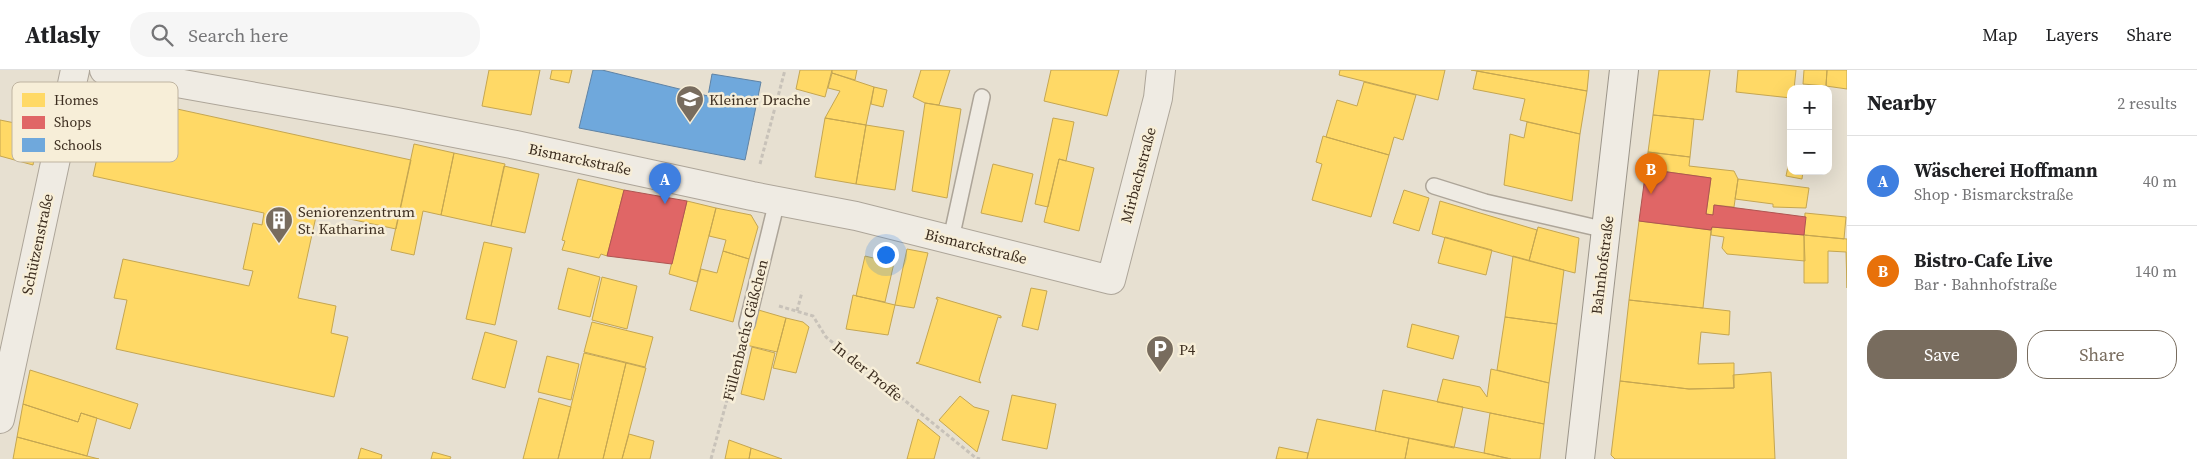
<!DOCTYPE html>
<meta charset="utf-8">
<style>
:root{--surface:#fff;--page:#f6f6f6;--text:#202124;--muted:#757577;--line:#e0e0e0;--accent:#786c5e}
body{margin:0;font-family:"Source Serif 4",serif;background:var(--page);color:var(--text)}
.controls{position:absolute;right:15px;top:15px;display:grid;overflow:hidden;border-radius:10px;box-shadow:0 5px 20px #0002}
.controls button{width:45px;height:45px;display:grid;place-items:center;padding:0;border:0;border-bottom:1px solid var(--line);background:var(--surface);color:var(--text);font:25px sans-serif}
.you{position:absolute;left:885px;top:184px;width:18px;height:18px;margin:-12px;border:4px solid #fff;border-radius:50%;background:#1a73e8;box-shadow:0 0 0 8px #1a73e833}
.badge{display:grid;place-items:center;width:32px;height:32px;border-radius:50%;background:var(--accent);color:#fff;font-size:16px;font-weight:700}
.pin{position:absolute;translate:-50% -41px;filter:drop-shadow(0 1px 2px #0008)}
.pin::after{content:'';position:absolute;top:26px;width:18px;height:15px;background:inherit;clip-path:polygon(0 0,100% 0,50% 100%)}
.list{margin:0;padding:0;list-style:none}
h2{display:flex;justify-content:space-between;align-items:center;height:65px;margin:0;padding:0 20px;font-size:21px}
h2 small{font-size:16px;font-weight:400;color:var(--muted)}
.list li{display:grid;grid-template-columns:32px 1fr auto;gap:15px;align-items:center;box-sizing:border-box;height:90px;padding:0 20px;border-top:1px solid var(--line)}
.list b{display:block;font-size:19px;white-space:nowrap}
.list p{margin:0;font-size:16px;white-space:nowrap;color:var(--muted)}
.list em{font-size:16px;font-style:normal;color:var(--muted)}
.actions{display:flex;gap:10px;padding:15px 20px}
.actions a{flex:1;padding:11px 0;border:1px solid var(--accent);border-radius:20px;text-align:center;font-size:18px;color:var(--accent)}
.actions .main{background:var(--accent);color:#fff}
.icon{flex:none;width:28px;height:28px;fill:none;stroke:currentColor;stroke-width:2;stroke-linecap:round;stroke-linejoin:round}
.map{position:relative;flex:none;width:1847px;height:389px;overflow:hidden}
header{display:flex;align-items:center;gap:30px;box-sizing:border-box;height:70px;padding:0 25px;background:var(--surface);border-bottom:1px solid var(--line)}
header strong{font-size:24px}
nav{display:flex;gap:28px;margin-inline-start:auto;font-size:18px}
.search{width:350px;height:45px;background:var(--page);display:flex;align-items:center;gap:12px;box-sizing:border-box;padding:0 18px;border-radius:20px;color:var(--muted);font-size:19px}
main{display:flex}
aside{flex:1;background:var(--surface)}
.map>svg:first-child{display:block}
.homes{fill:#ffd966;stroke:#c5a651}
.shops{fill:#e06666;stroke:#af5551}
.schools{fill:#6fa8dc;stroke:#6083a4}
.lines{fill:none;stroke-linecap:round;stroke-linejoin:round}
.lane-casing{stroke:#ada599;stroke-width:18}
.street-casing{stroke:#ada599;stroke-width:30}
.secondary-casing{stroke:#9c958a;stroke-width:30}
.path{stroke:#c8c2b9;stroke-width:3;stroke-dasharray:4 2.5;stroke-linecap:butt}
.lane{stroke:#efebe3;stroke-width:15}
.street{stroke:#efebe3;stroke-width:28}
.secondary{stroke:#efebe3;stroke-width:28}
.labels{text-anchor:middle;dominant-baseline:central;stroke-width:5;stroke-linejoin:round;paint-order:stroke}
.poi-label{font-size:15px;fill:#3d2e20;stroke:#f7eed8;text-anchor:start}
.street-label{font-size:15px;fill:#3d2e20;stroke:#f7eed8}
.key{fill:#f7eed8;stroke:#bfb4a1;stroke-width:1}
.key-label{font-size:14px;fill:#3d2e20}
</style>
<header>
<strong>Atlasly</strong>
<div class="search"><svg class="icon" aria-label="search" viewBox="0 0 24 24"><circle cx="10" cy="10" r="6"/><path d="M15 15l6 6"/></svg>Search here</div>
<nav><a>Map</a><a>Layers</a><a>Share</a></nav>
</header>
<main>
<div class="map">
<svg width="1847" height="389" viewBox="0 0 1847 389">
<rect width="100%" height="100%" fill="#e7e0d1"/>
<path class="homes" d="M489,0H540L531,45L482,36Z
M552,0H572L569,13L550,9Z
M800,0H832L825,27L796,19Z
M832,0H857L855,10L832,3Z
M921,0H950L939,35L925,33L913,27Z
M1051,0H1119L1107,46L1044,31Z
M1340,0H1445L1438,30L1339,5Z
M1471,0H1589L1587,21Z
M1659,0H1710L1703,50L1653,45Z
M1738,0H1796L1794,19H1791V28L1736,22Z
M1804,0H1827L1826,16L1803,14Z
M1827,0H1847V19L1826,16Z
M1477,1L1587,21L1580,64L1520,50L1525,29L1473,19Z
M832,3L874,17L866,55L825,48L840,21L828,18Z
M1364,12L1416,25L1403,70L1394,67L1389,85L1326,67L1337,30L1357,36Z
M874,17L887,20L883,37L871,34Z
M90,20L411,90L396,159L317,142L298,228L336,236L331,263L348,267L334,327L116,279L127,230L114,228L123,189L249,216L253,201L243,199L253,153L262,155L264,143L93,106L100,74L79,69Z
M925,33L961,39L947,128L912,121Z
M1653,45L1694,49L1690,87L1648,82Z
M825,48L866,55L856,114L815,107Z
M1053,48L1074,52L1066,91L1059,89L1048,137L1035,134Z
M0,50L40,58L33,95L0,86Z
M1527,52L1580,64L1572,131L1504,115L1510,64L1524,68Z
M866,55L904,61L895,120L856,114Z
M1323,66L1389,85L1371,147L1312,130L1322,94L1316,92Z
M414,74L454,83L441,145L423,141L414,185L391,180Z
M1648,82L1690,87L1689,96L1734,101L1738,109L1734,137L1714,135L1713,145L1706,144L1711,108L1646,99Z
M1791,82V101H1803L1802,109L1786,106Z
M454,83L505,94L491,156L441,145Z
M1059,89L1094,98L1079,161L1044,152Z
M993,94L1033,104L1022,152L981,143Z
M504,96L539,104L525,163L491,156Z
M578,109L624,120L607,186L601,184L599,188L562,180L565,171L562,170Z
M1738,109L1809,118L1806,138L1773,137V134L1735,129Z
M1404,120L1429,128L1419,161L1393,153Z
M687,131L716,138L697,212L669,204Z
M1440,131L1537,160L1529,191L1432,164Z
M716,138L751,145L758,157L749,189L723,181L726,170L709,166Z
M1805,143L1846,147L1844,169L1804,165Z
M1639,151L1711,160L1703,238L1629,230Z
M1538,157L1579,168L1575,203L1529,191Z
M1712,157L1804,165L1805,191L1727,184L1722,178L1724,167L1711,165Z
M1804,165L1847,169V218L1846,182L1828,181V213H1804Z
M1445,167L1492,180L1486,205L1438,193Z
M484,172L512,178L495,255L466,249Z
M907,179L928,183L914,238L895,235Z
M723,181L749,189L733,252L690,240L701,199L717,203Z
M865,186L894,193L885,232L856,226Z
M1513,186L1564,200L1557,254L1505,247Z
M568,198L600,207L590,247L558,239Z
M602,207L637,216L627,259L592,250Z
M1031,218L1047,221L1038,260L1022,256Z
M853,225L895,235L888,265L846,259Z
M937,227L1001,246V248L998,247L979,310L981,313L916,293L919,292L938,229H936Z
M1629,230L1730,241L1729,265L1701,262L1698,294L1734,293V318L1689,319L1620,311Z
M755,239L786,248L777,282L746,275Z
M1505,247L1557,254L1549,313L1497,300Z
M786,248L803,252L809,257L796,303L773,298Z
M592,252L653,267L645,297L584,282Z
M1412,254L1459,266L1453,289L1407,277Z
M485,262L517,271L505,318L472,309Z
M752,277L775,283L764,330L741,324Z
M584,283L626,293L603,389H558Z
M547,286L579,294L571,330L538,322Z
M626,293L646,298L622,389H603Z
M1491,299L1549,313L1544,354L1437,332L1443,309L1480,317L1487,327Z
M30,300L138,334L130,359L81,343L78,352L23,334Z
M1771,302L1775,389H1615L1611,385L1620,311L1689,319L1734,318L1733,305Z
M1383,320L1463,337L1454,378L1375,361Z
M1012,325L1056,334L1047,379L1002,370Z
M960,326L974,337L989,341L977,382L939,350Z
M539,328L571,337L558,389H523Z
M23,334L78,352L81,343L97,348L87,386L17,367Z
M1490,343L1544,354L1540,389H1511L1484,383Z
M918,349L940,367L934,389H907Z
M1317,349L1409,368L1405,389H1307Z
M629,364L654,371L650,389H622Z
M17,367L87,386L99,389H13Z
M1409,368L1484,383L1511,389H1405Z
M729,370L751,378L749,389H725Z
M1279,377L1308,383L1307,389H1276Z
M361,378L382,385L381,389H358Z
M751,378L782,389H749Z
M433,382L451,387L450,389H431Z"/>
<path class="shops" d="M1646,99L1711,108L1706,144L1713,145L1714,135L1806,147L1804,165L1712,157L1711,160L1639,151Z
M624,120L687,131L672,194L607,186Z"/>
<path class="schools" d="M593,0H602L708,26L712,4L761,12L745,90L579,58Z"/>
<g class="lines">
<g class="lane-casing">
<path id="lane" d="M1434,116L1485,132L1606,160
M951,169L982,27
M747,254L777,131"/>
</g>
<g class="street-casing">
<path id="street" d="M104,0L397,52L516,75L752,126L856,146L1111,210L1158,28L1161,0
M0,349L75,0"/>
</g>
<g class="secondary-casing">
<path id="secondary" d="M1580,389L1624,0"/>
</g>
<path class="path" d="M760,94L785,0
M779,236L813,246L826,267L976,388L980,389
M797,241L802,222
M711,389L741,278"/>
<use href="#lane" class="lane"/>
<use href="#street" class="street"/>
<use href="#secondary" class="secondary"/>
</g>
<defs>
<g id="school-pin" transform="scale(1.4375)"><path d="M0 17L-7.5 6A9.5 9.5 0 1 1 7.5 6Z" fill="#786c5e" stroke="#f7eed8"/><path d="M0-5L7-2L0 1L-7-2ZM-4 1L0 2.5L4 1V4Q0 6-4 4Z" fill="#fff"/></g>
<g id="building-pin" transform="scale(1.4375)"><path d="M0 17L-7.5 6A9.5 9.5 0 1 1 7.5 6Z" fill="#786c5e" stroke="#f7eed8"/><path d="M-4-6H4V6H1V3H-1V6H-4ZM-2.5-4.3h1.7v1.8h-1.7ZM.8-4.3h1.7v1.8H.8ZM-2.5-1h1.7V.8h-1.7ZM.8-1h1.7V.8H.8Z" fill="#fff"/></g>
<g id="parking-pin" transform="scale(1.4375)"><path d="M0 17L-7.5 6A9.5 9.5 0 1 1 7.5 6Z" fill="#786c5e" stroke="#f7eed8"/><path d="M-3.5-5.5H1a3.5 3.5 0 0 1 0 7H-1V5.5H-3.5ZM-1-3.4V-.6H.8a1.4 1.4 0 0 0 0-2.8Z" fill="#fff"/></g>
</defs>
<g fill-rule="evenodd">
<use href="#school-pin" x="690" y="29"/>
<use href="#building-pin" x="279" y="150"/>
<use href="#parking-pin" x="1160" y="279"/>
</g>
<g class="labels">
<g class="poi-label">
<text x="709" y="29">Kleiner Drache</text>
<text x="298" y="141">Seniorenzentrum<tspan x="298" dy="17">St. Katharina</tspan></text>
<text x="1179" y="279">P4</text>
</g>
<g class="street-label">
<text transform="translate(580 89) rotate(12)">Bismarckstraße</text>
<text transform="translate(1138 105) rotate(-75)">Mirbachstraße</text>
<text transform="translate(37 174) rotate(-78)">Schützenstraße</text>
<text transform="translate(976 176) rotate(14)">Bismarckstraße</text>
<text transform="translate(1602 195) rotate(-83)">Bahnhofstraße</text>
<text transform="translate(745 260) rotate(-76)">Füllenbachs Gäßchen</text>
<text transform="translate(868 301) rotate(39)">In der Proffe</text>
</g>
</g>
<rect x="12" y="12" width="166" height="80" rx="8" class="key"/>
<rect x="22" y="23" width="23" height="14" fill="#ffd966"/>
<rect x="22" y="46" width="23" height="13" fill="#e06666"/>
<rect x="22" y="68" width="23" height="14" fill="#6fa8dc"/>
<g class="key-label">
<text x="54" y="35">Homes</text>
<text x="54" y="57">Shops</text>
<text x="54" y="80">Schools</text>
</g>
</svg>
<div class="controls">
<button>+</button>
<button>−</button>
</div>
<div class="you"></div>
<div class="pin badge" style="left:665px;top:134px;background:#3f7fe0">A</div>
<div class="pin badge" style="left:1651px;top:124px;background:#e8710a">B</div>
</div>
<aside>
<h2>Nearby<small>2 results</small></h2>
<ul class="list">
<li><span class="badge" style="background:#3f7fe0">A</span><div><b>Wäscherei Hoffmann</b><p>Shop · Bismarckstraße</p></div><em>40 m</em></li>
<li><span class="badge" style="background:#e8710a">B</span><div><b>Bistro-Cafe Live</b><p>Bar · Bahnhofstraße</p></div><em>140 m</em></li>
</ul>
<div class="actions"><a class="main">Save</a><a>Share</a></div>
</aside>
</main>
